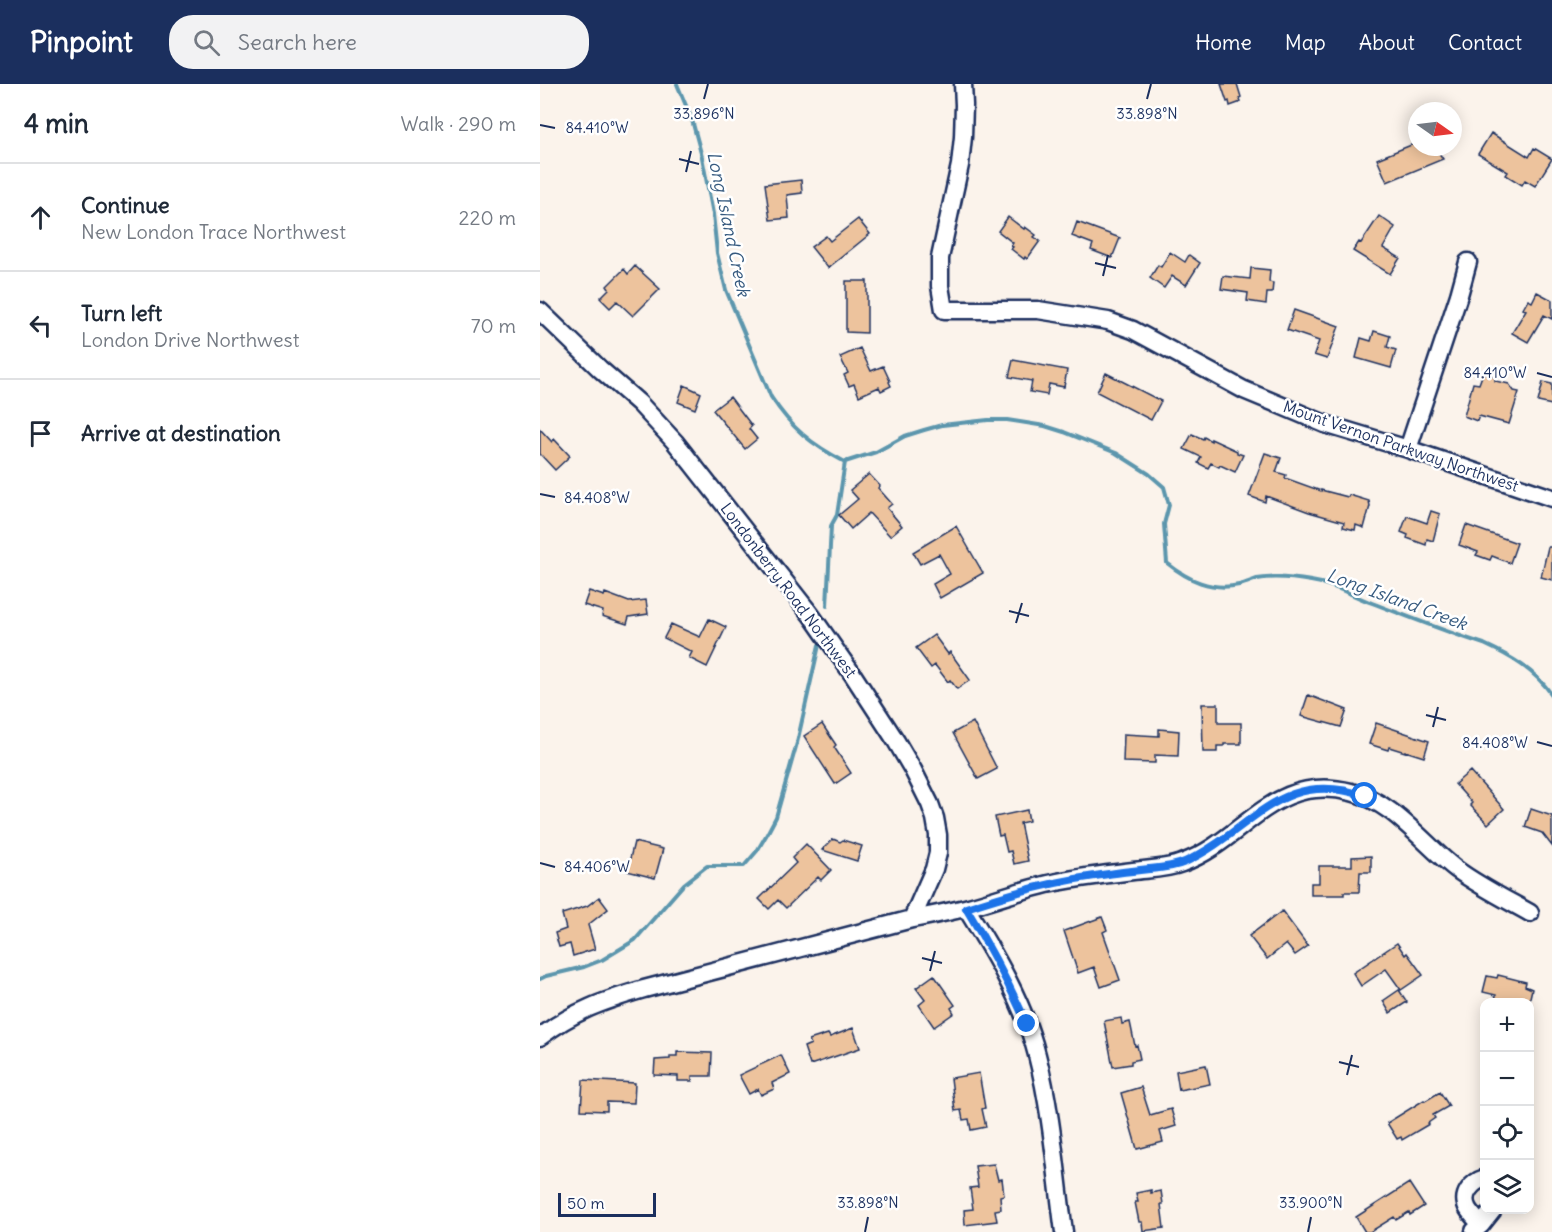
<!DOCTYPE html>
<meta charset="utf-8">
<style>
:root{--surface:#fff;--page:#f2f2f3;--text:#1f2937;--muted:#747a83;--line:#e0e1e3;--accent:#1b2f5e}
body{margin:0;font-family:Delius,sans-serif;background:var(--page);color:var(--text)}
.controls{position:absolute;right:18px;bottom:18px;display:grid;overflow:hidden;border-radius:12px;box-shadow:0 3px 15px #0003}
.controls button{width:54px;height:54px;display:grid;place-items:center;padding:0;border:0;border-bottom:2px solid var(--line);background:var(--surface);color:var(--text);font:30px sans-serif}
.compass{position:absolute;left:868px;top:18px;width:54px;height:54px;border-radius:50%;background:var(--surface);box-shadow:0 3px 15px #0003;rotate:104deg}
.scale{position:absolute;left:18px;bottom:15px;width:98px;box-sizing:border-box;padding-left:6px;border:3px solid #1b2f5e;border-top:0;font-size:16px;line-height:21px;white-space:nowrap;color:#1b2f5e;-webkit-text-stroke:4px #fff;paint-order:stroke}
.stop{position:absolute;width:18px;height:18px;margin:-14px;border:4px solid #1a73e8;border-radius:50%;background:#fff}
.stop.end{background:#1a73e8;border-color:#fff;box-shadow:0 2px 6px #0008}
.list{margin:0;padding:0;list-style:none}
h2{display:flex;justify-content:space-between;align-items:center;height:78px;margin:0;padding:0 24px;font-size:26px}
h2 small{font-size:20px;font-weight:400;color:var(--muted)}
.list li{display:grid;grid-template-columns:39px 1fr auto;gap:18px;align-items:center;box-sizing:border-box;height:108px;padding:0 24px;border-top:2px solid var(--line)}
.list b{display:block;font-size:22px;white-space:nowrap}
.list p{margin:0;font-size:20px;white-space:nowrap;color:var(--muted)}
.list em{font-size:20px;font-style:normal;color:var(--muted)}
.icon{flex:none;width:33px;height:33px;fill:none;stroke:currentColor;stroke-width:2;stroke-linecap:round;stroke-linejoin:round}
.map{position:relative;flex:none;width:1012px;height:1148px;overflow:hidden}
header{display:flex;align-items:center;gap:36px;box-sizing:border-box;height:84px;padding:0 30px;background:var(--accent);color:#fff}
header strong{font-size:28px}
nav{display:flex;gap:33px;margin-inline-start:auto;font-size:21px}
.search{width:420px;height:54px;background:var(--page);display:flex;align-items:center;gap:15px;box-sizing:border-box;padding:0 21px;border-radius:24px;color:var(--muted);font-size:22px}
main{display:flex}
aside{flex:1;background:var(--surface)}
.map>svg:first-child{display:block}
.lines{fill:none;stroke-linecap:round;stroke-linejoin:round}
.stream{stroke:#5c96ad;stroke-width:4}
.building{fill:#edc39d;stroke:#1b2f5e;stroke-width:1.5}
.minor-casing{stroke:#1b2f5e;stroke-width:21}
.minor{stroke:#fff;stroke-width:16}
.route{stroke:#1a73e8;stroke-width:8}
.ticks{fill:none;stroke:#1b2f5e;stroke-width:2}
.labels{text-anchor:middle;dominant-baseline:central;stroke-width:5;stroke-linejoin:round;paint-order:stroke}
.street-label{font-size:16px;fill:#1b2f5e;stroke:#fff}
.water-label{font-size:18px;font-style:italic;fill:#365a7f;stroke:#fff}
.ticks-label{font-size:15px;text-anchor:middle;fill:#1b2f5e;stroke:#fff;stroke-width:5;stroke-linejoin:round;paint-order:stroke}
</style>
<header>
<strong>Pinpoint</strong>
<div class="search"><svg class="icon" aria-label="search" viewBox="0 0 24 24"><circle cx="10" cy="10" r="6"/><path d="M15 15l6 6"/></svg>Search here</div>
<nav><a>Home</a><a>Map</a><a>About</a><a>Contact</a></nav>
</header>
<main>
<aside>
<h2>4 min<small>Walk · 290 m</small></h2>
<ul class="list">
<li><svg class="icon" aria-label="ahead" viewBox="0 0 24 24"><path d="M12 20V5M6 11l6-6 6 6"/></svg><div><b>Continue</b><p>New London Trace Northwest</p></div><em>220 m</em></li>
<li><svg class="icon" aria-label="left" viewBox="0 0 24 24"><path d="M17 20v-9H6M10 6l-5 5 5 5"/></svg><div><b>Turn left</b><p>London Drive Northwest</p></div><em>70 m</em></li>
<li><svg class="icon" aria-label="arrive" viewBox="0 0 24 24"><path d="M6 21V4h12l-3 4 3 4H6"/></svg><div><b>Arrive at destination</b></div></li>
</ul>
</aside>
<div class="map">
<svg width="1012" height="1148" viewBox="0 0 1012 1148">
<rect width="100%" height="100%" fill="#fbf3eb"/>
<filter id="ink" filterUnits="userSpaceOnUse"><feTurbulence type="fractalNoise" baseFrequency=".0167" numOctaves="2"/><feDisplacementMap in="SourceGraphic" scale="12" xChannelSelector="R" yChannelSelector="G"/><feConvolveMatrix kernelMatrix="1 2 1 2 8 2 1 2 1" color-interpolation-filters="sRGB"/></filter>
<g filter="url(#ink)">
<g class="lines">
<path class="stream" d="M137,0L152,36L162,73L173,130L177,169L186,206L231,313C252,345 271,360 305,378L336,368L365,352L384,346L402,341L448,336H467L505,342L524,348L576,369L609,390L624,403L629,421L624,440L627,479C648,496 671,507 699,501C705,500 711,497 717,495C734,492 754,494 771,497C793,500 811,511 832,519C869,533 906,548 944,560C970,572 995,586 1012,611
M287,522L291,442L297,431L305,378
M0,895L6,892L44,883L62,876L95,856L144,800L167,782H204L217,767L227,750L236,733L257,659L279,561"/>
</g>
<path class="building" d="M681,0H697L701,13L699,14L701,18L690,22L689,17L687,18Z
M951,49L989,73L994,64L1012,75L995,102L985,96L982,101L966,91L968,88L938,70Z
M876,59L877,63H895L903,75L847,98L837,75Z
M261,96L262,109L247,111L249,134L230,136L225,100Z
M839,132L855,143L843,164L860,174L850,190L813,167L819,158L821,159Z
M468,133L484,145L485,143L496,151L494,153L500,157L487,175L485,173L484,175L471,165L473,163L471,162L473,159L458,147Z
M318,135L330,150L288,184L271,163L286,152L290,157Z
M537,138L580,154L572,174L551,166L553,160L532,152Z
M630,168L645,178L649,171L660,179L646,201L632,192L624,204L610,194L618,181L621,183Z
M95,182L120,205L93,232L77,217L70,224L60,214L69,205L67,202L84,185L88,190Z
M711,184L730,186L729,198L733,199L732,209H727L726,220L707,217L708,209L681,205L683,192L710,195Z
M306,197H327V249L306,248Z
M997,208L1012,216V235L1004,231L988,258L972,249L986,226L983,225L988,216L992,218Z
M754,226L799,242L787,275L774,271L779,257L747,246Z
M834,247L850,252L847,263L856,266L851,284L816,274L821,254L831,257Z
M320,264L331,287L343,282L350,297L349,298L351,302L341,307L339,303L319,312L314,300L309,302L304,291L308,289L300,273Z
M473,276L527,286L524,303L509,300L507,311L490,308L492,297L469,293Z
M566,289L621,317L611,336L557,308Z
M943,289L955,293V297L969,300L974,307L979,308L969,340L939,332L937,337L924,332L933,299L939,300Z
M1003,298L1012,300V321L998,318Z
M144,301L161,309L155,325L138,318Z
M190,313L212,342L209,345L217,355L205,365L173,326Z
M0,345L12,358L14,355L30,372L15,386L0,370Z
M652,350L663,355L664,353L671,357V355L697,367V369L703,371L695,388L680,381L679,383L671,379L668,384L658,379L661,373L644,365Z
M725,369L741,374L736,388L746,391L745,394L781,407V406L808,413L809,411L829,417L830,422L824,444L816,441L815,446L803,443L804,438L769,428L726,412L725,418L709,412Z
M329,390L340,402L338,404L352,420L347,424L362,442L350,452L329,429L311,445L299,431L318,415L310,406Z
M891,427L900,430L893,457L887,455L886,461L867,454L868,451L861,448L867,432L887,439Z
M926,441L977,459L970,479L952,472L950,476L936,471L938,468L919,461Z
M416,442L443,489L400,514L393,500L410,490L399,470L380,480L373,468Z
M1008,463H1012V496L1001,493Z
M49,507L64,512L65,509L89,518L106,516L108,530L89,533L87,540L62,532L63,527L44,521Z
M169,535L186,543L167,583L149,574L152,568L124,554L131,540L160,553Z
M394,551L408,570L410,568L430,596L417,605L410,596L408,598L395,581L391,584L376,564Z
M768,611L807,626L801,643L761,632Z
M662,620H678V639H701V660H684V662H677V668H663Z
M433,638L457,685L438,695L413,649Z
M836,639L889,657L884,673L865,667V668L849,663L848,666L829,660Z
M282,640L296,661L294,663L311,689L295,700L264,652Z
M619,645L639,647L638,672L615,671V679L583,678L584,650L619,652Z
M930,687L964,725L948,740L930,721L932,719L915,700Z
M991,725L1012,732V762L1002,749L985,743Z
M487,726L489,737L480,739L488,777L474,780L471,767L467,768L463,751L459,752L455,733Z
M293,755L300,758L303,756L322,762L317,777L282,766Z
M94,758L123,765L115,794L87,787Z
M266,760L291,786L281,796L278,793L246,824L238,816L229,825L219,815L256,779L252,774Z
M831,772V788H820L819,808H804V811H771V799H779V782H812V773Z
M59,813L68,825L48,841L55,865L33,872L30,860L19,863L15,849L26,845L22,830L47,822Z
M742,827L768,862L755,871L746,860L727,875L709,852Z
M562,833L567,846L563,848L580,896L561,903L554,883L538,889L524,847Z
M857,859L865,871L867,869L883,891L861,906L846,885L821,902L813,889Z
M394,891L415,921L411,924L414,929L394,943L379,921L385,916L376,904Z
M958,891L986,898L985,902L992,905L989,918L982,916L981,918H979L968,916V918H962L955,917L956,911L943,908L947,892L957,894Z
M859,906L867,918L850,929L843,917Z
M581,934L582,940L590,938L595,962L597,961L600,975L591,977V980L573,983L564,937Z
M313,944L320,964L270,981L264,963L271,960L269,956L288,950L290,953Z
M137,968L172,969L171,992H152V997H138V992L114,991L115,976L130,975V972H137Z
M241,971L250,990L232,999L234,1005L221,1011L218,1005L209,1010L199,991Z
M666,981L670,1000L639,1006L636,987Z
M439,989L445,1024L442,1025L446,1043L431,1046L429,1035L423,1036L421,1026L415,1027L411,994Z
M43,996L95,999L94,1019L67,1018V1027L41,1026Z
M601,1003L610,1031L631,1025L636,1042L620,1047L623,1058L597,1065L581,1009Z
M900,1008L909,1022L893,1031L895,1034L888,1039L889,1040L862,1056L861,1053L857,1055L847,1039L884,1016L885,1017Z
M454,1080L458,1096L462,1095L464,1111L460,1112L461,1125L455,1126L457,1137L425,1141L424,1126L433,1125L430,1104L438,1103L435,1082Z
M869,1099L884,1122L870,1131L869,1128L856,1136L854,1133L830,1148H825L816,1133Z
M611,1106V1109L621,1107L623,1120H621L624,1144L603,1147L602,1138H599L595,1118H598L596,1109Z"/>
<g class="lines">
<g class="minor-casing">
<path id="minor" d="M423,0L424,21L423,53L420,81L400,174V202L404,226H498L568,237L593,246L704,306L785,340L868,365L1012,414
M0,227L60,285L99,319L135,358L271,531L313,591L356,657L373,686L390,720L395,734L398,751V769L394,785L372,835L104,905C63,917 34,927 0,953
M868,365L919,211L928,178
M426,824C454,869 484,919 497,971C512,1029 516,1089 524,1148
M372,835C390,832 408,828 425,824C456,816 486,804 517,798C542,793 568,790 593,787C609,785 627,785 642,779C704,757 733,688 811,708C854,718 882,759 916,785C939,802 965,815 990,829
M941,1141C937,1136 931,1130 928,1125C920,1111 932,1098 945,1094
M934,1147L941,1141L953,1126"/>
</g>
<use href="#minor" class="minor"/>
</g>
</g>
<g class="lines" filter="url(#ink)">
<path class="route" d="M487,940C469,900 449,862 426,824C468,810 510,798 555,792C573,789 591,787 609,785C621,784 634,783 645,778C712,747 740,683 825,712"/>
</g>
<path class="ticks" d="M164,15L168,0M607,15L611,0M0,41L15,44M139,75L159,80M146,88L151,67M555,179L576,184M563,192L568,171M997,289L1012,293M0,410L15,413M469,527L489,532M476,539L482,519M886,631L906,636M893,643L898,623M997,658L1012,662M0,779L15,783M382,874L402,879M390,887L395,867M799,978L819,983M807,991L812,971M325,1148L328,1133M768,1148L771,1133"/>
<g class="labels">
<g class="street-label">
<text transform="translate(861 362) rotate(19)">Mount Vernon Parkway Northwest</text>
<text transform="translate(249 506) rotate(53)">Londonberry Road Northwest</text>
</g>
<g class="water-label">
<text transform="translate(189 140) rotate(78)">Long Island Creek</text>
<text transform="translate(857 515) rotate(20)">Long Island Creek</text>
</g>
</g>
<g class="ticks-label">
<text x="164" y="35">33.896°N</text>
<text x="607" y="35">33.898°N</text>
<text x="57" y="49">84.410°W</text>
<text x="955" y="294">84.410°W</text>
<text x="57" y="419">84.408°W</text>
<text x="955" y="664">84.408°W</text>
<text x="57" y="788">84.406°W</text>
<text x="328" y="1124">33.898°N</text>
<text x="771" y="1124">33.900°N</text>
</g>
</svg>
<div class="controls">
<button>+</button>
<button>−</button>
<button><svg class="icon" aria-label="locate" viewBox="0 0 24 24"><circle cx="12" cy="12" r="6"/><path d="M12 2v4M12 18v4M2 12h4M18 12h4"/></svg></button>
<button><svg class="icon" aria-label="layers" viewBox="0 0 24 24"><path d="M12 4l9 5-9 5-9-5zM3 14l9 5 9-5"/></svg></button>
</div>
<svg class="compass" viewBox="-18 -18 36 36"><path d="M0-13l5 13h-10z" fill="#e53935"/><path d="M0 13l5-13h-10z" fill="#747a83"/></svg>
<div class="scale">50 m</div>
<div class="stop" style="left:825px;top:712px"></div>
<div class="stop end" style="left:487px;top:940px"></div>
</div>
</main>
